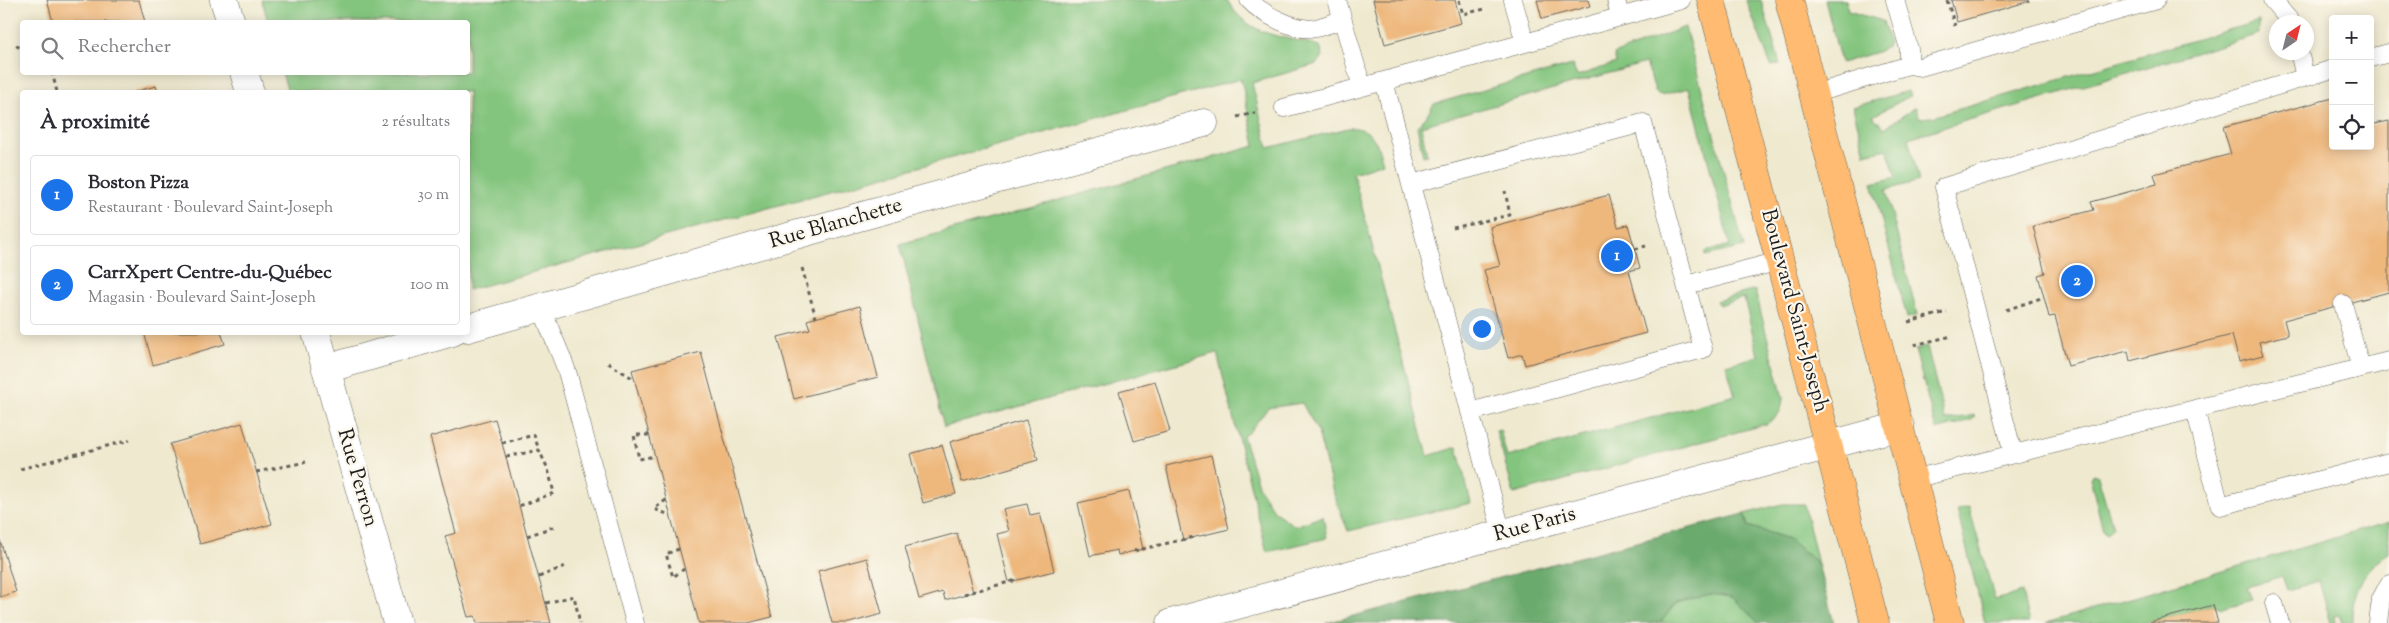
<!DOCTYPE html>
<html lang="fr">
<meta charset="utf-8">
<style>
:root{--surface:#fff;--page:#f7f7f7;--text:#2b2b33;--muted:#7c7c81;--line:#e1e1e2;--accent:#1a73e8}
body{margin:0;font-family:"Sorts Mill Goudy",serif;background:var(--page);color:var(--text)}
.controls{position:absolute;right:15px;top:15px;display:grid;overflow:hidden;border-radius:5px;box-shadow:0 2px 12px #0003}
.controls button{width:45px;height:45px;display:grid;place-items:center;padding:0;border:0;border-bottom:1px solid var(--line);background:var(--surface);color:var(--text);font:25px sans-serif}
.compass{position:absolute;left:2269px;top:15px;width:45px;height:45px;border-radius:50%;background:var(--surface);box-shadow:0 2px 12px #0003;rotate:35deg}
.you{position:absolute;left:1481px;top:328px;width:18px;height:18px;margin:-12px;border:4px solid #fff;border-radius:50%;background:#1a73e8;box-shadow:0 0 0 8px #1a73e833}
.badge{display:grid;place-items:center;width:32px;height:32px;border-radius:50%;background:var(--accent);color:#fff;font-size:16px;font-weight:700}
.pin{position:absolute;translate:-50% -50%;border:2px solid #fff;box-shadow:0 1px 5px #0006}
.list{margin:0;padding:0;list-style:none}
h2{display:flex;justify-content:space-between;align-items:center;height:65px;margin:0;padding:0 20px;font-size:21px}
h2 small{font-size:16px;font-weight:400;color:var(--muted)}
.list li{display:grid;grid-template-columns:32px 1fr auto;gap:15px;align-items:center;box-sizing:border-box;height:80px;margin:0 10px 10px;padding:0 10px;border:1px solid var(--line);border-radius:5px}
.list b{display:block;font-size:19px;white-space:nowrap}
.list p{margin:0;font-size:16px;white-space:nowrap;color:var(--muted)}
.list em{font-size:16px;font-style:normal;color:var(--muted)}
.icon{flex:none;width:28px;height:28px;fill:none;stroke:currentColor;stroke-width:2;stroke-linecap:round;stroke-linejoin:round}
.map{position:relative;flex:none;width:2389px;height:623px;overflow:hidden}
.search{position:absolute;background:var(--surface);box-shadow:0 2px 12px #0003;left:20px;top:20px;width:450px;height:55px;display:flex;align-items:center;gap:12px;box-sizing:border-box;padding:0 18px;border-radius:5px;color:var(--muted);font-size:19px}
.panel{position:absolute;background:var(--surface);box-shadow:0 2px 12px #0003;left:20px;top:90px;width:450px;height:245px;border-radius:5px}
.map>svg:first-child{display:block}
.green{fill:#83c57e;stroke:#50704d}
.forest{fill:#6aaa6d;stroke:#436344}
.building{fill:#eeb77c}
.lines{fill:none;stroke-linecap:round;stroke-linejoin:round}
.lane-casing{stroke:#66645b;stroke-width:19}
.street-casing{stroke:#66645b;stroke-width:29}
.primary-casing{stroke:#66645b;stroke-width:29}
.path{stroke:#66645b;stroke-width:3;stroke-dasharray:4 4;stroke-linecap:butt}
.lane{stroke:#fff;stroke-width:18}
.street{stroke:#fff;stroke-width:28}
.primary{stroke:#febb71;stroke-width:28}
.labels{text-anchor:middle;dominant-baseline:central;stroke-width:4.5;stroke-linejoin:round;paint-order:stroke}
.street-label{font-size:21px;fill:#1c1c1c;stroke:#fbf7ec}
</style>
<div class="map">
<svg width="2389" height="623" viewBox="0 0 2389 623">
<rect width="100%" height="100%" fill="#fbf7ec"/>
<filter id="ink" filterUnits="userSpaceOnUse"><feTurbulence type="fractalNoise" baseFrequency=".02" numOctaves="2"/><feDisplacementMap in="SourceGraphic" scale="10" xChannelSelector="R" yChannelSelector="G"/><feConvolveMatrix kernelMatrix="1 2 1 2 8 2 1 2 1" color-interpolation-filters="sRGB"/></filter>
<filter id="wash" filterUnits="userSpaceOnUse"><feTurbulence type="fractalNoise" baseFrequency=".0096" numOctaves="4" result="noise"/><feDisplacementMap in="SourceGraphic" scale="20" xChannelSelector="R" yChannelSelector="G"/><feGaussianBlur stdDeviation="1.12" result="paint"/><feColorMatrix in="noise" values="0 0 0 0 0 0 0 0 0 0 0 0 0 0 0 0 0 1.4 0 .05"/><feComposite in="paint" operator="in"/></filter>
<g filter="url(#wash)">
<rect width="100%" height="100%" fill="#efe9cf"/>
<path class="green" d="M262,0H1227C1249,38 1282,35 1320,46L1323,57L1317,64L1252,83L1268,148L1348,128C1372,126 1377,142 1383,163L1353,173L1428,456L1457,447L1471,503L1348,531L1333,492L1318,432L1302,403L1268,408L1249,432L1243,436L1259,488L1275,512L1295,526L1323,516L1327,538L1267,552L1217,353L944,427L900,244L1255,146L1241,79L468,290V92H288L282,73L468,72V22H268Z
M1746,0H1761L1780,64L1771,66Z
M1825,0H1846L1848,11L1883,21L1889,42L1887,47L1877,52L1841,63Z
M2259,21V34L1908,138L1919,181L1886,190L1917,315L1907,318L1872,183L1896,177L1887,149L1865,154L1853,107L1908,91L1910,96L1873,116L1884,128L1916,107L1919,118L1932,117Z
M1685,27L1744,247L1705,256V252L1730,245L1689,88L1661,95L1656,93L1646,63L1421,126L1427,155L1423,156L1417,126L1426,117L1434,104L1572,65L1577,76L1616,63L1614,54Z
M1755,290L1783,398C1782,412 1778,417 1766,424L1514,494L1496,431L1500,430L1507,457L1735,395L1726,365L1758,356L1744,298L1719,305L1716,301Z
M1927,346L1945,420L1975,415L1972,420L1936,430L1915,350Z
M2093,474L2098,476L2113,527L2107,534L2103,531L2092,485L2090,479Z
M1782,504H1804L1818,564L1789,539L1748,526L1744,514Z
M1969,507L1995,600L2022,592L2029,623H1985L1957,510Z
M2389,522V553C2364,568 2351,594 2352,623H2342L2339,615L2335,616L2336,623H2331L2319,581L2287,590L2282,576L2247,587L2252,600L2222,608L2213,605L2147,623H2046Z
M1710,594L1732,597L1759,623H1660L1676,603Z"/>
<path class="forest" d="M1744,514L1748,526L1789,539L1818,564L1834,623H1759L1732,597L1710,594L1676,603L1660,623H1326Z"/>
<g id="blocks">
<path class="building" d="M47,0H139L145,22H53Z
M1373,0H1455L1461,23L1385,44Z
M1537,0H1588L1590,6L1542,19Z
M1951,0H2029L2030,1L1957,22Z
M156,86L158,92H134Z
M2333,98V146H2370V125L2389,121V292L2284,320L2288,335L2259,342L2263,355L2239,361L2232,335L2130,361L2128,351L2068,366L2055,316L2049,317L2044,297L2038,275L2045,273L2033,226L2094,210L2091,202L2157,184L2154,174L2231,154L2223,127Z
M1609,195L1618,227L1628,225L1635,249L1640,268L1629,271L1646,333L1525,365L1522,354L1508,358L1484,270L1500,266L1490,227Z
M860,306L878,377L794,399L778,337L810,329L807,320Z
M144,332H221L225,344L153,365Z
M701,352L772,617L748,623H699L632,370Z
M1155,381L1170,431L1134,441L1119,391Z
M495,419L502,443L551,623H477L475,616L468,617L445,536L456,533L430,437Z
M1026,420L1038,460L962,482L950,442Z
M242,423L272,524L200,544L170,444Z
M942,445L956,494L923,503L910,454Z
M1211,455L1229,529L1183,540L1166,466Z
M1129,491L1143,549L1118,555L1117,550L1090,556L1078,503Z
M1027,504L1030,515L1040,513L1054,571L1009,582L997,534L1009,531L1003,509Z
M957,533L973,592L945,600L943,592L919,599L905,547Z
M0,540L16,592L0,597Z
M867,558L882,614L849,623H832L818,571Z
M2213,605L2218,623H2150V622Z"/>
</g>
</g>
<g filter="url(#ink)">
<use href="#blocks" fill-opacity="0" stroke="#66645b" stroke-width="1"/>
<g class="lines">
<g class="lane-casing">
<path id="lane" d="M1249,0C1262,14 1296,32 1316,28C1325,26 1334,22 1342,20
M1337,0L1362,87
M1513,0L1525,43L1620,17
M1616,0L1620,17L1681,0
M1895,0L1909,49V65
M2272,0L2291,22
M2299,52L2305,77
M2370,58L2389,53
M1384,81L1502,534
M1814,94L1909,65L1920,67L2156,0
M1284,108L1525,43
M1411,184L1643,123L1703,349L1470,412
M1686,285L1780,261
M2343,304L2361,368
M542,307C549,331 561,352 568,375L635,623
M2195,409L2220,506L2389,462
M2013,453L1944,187L2333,69
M1913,479L2389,361
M2274,603L2280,623
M2378,623L2381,599L2389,584"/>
</g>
<g class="street-casing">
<path id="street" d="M224,0L231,22
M244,72L250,92
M468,328L855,218L1204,123
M316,332L397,623
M326,369L452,332
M1171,623L1900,426"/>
</g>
<g class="primary-casing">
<path id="primary" d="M1711,0L1875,623
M1789,0L1950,623"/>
</g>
<path class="path" d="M1459,0L1463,14L1485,9
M1947,0L1955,26
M16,45L22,50
M52,72L57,92
M1237,117L1255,113
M1453,228L1510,215L1505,191
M1635,249L1646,246
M802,268L816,318
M2006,310L2044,297
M1908,322L1947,312
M1914,345L1952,336
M608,363L634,379
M649,435H634L639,459L655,456
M502,443L534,435L539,450
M506,457L539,450L548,469L554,493L519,506
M20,469L130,440
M256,472L306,462
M666,500L654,509L670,515
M527,536L556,526
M679,549L666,554L673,577L684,569
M1134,551L1194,537
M539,577L568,565
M964,594L1017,580
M546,603L574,596L580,623"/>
<use href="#lane" class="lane"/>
<use href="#street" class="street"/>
<use href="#primary" class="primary"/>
</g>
</g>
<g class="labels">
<g class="street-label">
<text transform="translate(836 224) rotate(-16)">Rue Blanchette</text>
<text transform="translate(1794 311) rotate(75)">Boulevard Saint-Joseph</text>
<text transform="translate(357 478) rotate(74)">Rue Perron</text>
<text transform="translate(1535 525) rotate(-15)">Rue Paris</text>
</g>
</g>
</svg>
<div class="controls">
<button>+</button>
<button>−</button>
<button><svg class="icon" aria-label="locate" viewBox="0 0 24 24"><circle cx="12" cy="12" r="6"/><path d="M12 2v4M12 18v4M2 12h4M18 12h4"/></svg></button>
</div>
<svg class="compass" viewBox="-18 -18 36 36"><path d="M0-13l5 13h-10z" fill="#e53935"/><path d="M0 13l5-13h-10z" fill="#7c7c81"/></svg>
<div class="you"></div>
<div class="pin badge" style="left:1617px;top:256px">1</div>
<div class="pin badge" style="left:2077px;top:281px">2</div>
<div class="search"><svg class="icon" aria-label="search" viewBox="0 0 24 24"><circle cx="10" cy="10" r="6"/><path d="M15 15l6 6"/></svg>Rechercher</div>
<section class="panel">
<h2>À proximité<small>2 résultats</small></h2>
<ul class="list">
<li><span class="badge">1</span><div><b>Boston Pizza</b><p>Restaurant · Boulevard Saint-Joseph</p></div><em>30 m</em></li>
<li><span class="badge">2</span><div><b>CarrXpert Centre-du-Québec</b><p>Magasin · Boulevard Saint-Joseph</p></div><em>100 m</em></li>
</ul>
</section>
</div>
